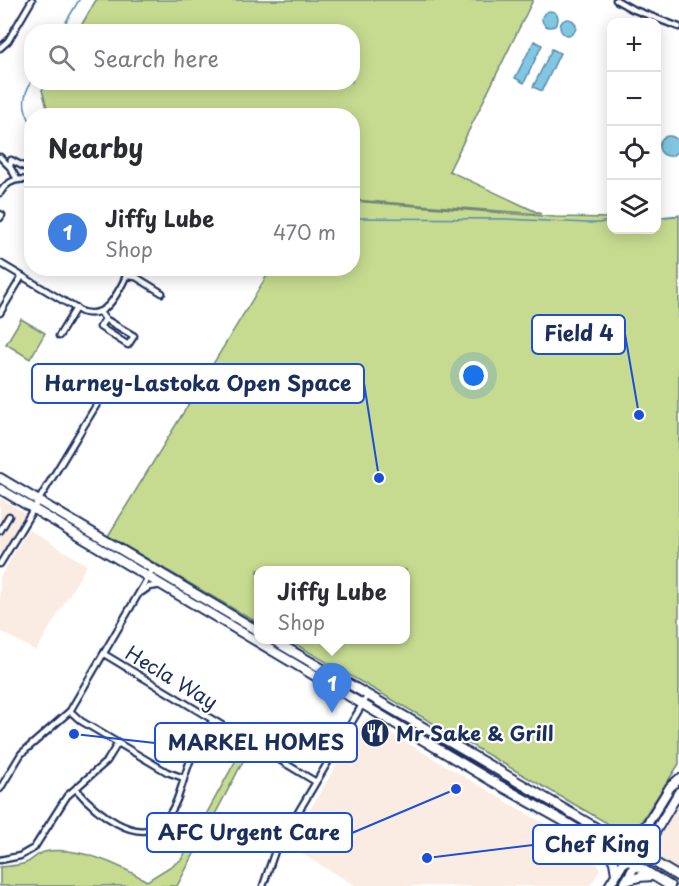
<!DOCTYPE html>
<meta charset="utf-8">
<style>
:root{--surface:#fff;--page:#f2f2f3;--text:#2b2b33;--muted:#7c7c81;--line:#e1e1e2;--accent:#1b2f5e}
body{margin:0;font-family:"Playpen Sans",sans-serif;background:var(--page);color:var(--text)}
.controls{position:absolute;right:18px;top:18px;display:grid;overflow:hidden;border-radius:12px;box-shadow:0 3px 15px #0003}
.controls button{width:54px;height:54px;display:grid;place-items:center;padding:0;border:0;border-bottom:2px solid var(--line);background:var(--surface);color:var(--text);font:30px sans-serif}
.you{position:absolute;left:474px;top:376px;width:21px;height:21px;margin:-15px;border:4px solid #fff;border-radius:50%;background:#1a73e8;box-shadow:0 0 0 9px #1a73e833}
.badge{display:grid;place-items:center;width:39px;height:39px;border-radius:50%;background:var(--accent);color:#fff;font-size:20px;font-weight:700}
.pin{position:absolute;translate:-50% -50px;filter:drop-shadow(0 2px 3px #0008)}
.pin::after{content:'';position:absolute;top:32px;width:21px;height:18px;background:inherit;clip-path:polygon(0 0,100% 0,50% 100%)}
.popup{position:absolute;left:254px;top:566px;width:156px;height:78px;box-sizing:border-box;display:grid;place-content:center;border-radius:12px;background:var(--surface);filter:drop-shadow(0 2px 4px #0005);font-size:20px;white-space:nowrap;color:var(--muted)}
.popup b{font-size:22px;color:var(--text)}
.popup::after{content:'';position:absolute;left:50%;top:100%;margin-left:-12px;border:12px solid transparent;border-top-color:var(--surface)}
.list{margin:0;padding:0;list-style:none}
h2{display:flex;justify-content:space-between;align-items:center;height:78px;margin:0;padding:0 24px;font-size:26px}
h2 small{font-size:20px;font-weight:400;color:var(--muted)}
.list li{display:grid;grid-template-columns:39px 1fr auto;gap:18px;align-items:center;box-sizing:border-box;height:90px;padding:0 24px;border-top:2px solid var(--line)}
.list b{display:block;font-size:22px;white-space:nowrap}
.list p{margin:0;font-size:20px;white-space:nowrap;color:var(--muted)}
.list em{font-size:20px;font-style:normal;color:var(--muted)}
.icon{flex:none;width:33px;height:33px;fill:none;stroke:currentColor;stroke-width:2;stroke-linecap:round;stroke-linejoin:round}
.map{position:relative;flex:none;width:679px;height:886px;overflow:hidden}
.search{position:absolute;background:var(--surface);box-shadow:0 3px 15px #0003;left:24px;top:24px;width:336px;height:66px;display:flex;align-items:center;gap:15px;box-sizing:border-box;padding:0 21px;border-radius:24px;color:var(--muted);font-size:22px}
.panel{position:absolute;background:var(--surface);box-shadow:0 3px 15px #0003;left:24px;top:108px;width:336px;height:168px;border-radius:24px}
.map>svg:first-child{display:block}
.built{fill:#faece2}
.green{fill:#c6db90;stroke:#708577;stroke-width:1.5}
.water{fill:#81c7e2;stroke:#588aad;stroke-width:1.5}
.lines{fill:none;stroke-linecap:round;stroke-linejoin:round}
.stream{stroke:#588aad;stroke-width:1.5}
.street-casing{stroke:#1b2f5e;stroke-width:9}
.primary-casing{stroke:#1b2f5e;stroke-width:12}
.street{stroke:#fff;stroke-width:4.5}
.primary{stroke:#fff;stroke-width:8}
.labels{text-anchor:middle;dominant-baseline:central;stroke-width:4.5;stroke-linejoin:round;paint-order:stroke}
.street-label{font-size:20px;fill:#1b2f5e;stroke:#fff}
.poi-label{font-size:20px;font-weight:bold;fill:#1b2f5e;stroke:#fff;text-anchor:start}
.leader{fill:none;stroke:#1d4ed8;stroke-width:2}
.callout-dot{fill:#1d4ed8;stroke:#fff;stroke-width:2}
.callout{fill:#fff;stroke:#1d4ed8;stroke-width:2}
.callout-label{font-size:21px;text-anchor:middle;font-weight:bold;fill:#1b2f5e}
</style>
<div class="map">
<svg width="679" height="886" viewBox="0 0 679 886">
<rect width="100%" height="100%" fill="#fff"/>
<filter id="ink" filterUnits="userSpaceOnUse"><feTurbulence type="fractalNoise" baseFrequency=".0167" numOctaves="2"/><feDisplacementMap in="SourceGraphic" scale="12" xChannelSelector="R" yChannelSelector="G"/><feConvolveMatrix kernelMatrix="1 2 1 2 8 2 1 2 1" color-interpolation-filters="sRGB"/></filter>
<g filter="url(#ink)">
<path class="built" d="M0,498L26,514L0,555Z
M28,529L87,565L36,651L0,631V577Z
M365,718L592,852L600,870L590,886H356L288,846Z
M679,805V871L649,854Z"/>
<path class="green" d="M96,0H533L449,171L541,214L353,200L352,116L49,115L42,90L47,83L352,82V32L78,31Z
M353,201L555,217L611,218L612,230H656L657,218L679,215V764L639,825L630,831L619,830L288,640H406V570H258V623L108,536L271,269L352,268Z
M21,319L45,333L30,359L6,344Z
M242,749L248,752L177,886H0V867C9,866 20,866 28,862C33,859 39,853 44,852C78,845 119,865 147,881L181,860Z"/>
<path class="water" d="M542 19a8 8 0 1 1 16 0a8 8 0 1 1-16 0Z
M560 27a8 8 0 1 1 16 0a8 8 0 1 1-16 0Z
M534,41L542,45L524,83L515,78Z
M552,49L560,53L542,91L533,87Z
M659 146a10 10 0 1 1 20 0a10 10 0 1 1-20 0Z"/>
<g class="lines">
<path class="stream" d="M60,32L79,0
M32,80C22,97 22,108 32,124
M656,217L679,216
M352,218L506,219L587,223H599L612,220"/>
<g class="street-casing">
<path id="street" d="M616,0L632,9L679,27
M0,48L8,41L32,0
M0,157L10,167
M11,160L32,171
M11,160L10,167L17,179
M0,193C7,181 18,177 32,181
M0,214L2,215L0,218
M0,263L82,312C101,317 110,306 119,290C123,283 127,277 127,268
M127,276L136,277L162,293
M100,312L105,319L134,336L128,345L100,327L105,319
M0,313L22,276
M59,336L76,308
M0,531L9,516
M0,564L108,386
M142,592L149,587L162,585
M104,654L316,782
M70,711L81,721L167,772L184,778
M0,789L21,754L70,711L153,569
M76,789C93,809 139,850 165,820C181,802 183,773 194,752C199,741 206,730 213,720
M0,860L20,856L34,848L67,796L107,761L118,743
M263,886L275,851L368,695"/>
</g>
<g class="primary-casing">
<path id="primary" d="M0,478L258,631
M0,489L492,781L567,823L670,886
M273,640C408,719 545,796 679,877
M608,849L614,862L616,874
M626,881L639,877L652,876
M609,886L670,787L679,779
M623,886L679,792"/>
</g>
<use href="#street" class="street"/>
<use href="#primary" class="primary"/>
</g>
</g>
<defs>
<g id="restaurant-disc" transform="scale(1.5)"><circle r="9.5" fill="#1b2f5e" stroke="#fff"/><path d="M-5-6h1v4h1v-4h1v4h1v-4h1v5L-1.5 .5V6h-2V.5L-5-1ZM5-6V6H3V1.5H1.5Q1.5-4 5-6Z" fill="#fff"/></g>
</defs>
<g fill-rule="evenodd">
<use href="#restaurant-disc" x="375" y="733"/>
</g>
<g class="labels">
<g class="street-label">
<text transform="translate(172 677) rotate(31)">Hecla Way</text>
</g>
<g class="poi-label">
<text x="396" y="733">Mr Sake &amp; Grill</text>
</g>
</g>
<path class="leader" d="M639 415L625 334M379 478L364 383M74 734L155 743M456 789L352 833M427 858L533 845"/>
<g class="callout-dot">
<circle cx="639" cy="415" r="6"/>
<circle cx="379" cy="478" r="6"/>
<circle cx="74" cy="734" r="6"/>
<circle cx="456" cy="789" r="6"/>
<circle cx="427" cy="858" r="6"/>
</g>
<g class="callout">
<rect x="532" y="315" width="93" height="39" rx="6"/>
<rect x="32" y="364" width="332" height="39" rx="6"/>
<rect x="155" y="723" width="202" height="39" rx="6"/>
<rect x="147" y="813" width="205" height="39" rx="6"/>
<rect x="533" y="825" width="127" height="39" rx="6"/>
</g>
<g class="callout-label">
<text x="579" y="341">Field 4</text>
<text x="198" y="391">Harney-Lastoka Open Space</text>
<text x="256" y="750">MARKEL HOMES</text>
<text x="249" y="840">AFC Urgent Care</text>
<text x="597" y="852">Chef King</text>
</g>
</svg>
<div class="controls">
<button>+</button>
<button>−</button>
<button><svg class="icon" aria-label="locate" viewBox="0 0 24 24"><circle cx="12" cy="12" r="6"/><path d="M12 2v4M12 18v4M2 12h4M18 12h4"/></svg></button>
<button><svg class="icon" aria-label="layers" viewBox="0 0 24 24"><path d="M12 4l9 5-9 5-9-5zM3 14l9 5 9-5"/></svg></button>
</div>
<div class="you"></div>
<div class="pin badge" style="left:332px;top:713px;background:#3f7fe0">1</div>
<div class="popup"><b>Jiffy Lube</b>Shop</div>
<div class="search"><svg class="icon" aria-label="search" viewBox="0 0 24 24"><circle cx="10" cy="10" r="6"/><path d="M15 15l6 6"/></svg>Search here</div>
<section class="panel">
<h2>Nearby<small></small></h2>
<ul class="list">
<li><span class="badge" style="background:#3f7fe0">1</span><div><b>Jiffy Lube</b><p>Shop</p></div><em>470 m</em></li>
</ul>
</section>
</div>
